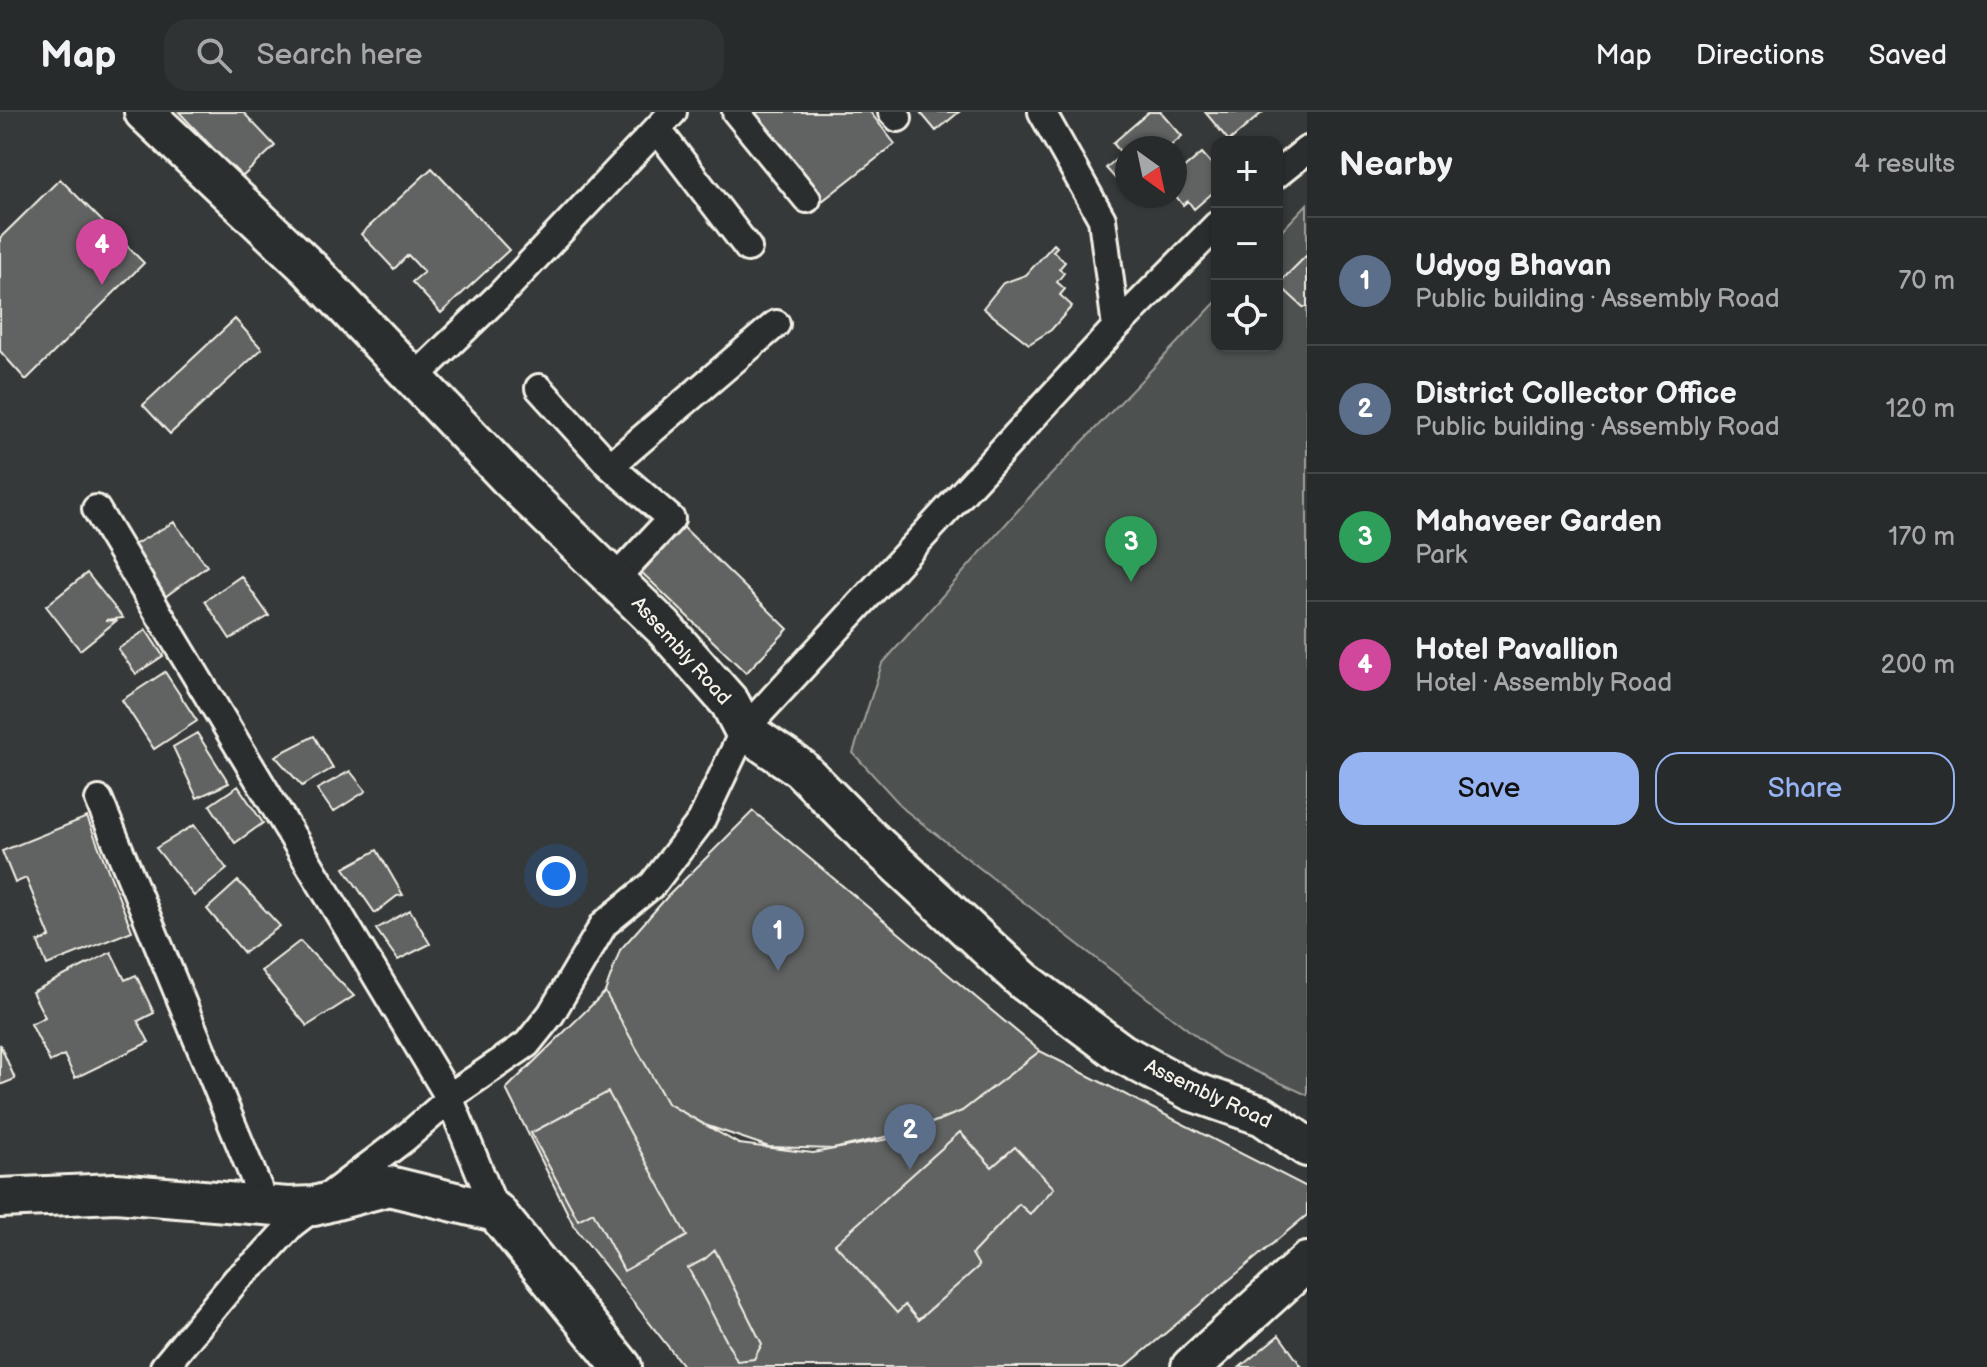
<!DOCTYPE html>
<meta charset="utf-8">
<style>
:root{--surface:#282b2b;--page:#303333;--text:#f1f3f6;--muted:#a5a7a9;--line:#444747;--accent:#95b2f1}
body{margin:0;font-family:"Balsamiq Sans",sans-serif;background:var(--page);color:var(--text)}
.controls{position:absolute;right:24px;top:24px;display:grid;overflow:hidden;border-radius:16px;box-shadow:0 2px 6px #0004}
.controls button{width:72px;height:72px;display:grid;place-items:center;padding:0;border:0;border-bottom:2px solid var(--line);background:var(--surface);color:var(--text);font:40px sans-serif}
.compass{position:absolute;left:1115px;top:24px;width:72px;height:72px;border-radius:50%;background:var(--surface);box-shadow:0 2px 6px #0004;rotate:147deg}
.you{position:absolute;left:556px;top:764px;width:28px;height:28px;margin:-20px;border:6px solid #fff;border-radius:50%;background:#1a73e8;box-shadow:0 0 0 12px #1a73e833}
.badge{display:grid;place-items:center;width:52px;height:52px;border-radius:50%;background:var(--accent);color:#fff;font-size:26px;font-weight:700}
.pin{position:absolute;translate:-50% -66px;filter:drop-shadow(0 2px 4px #0008)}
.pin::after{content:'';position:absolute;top:42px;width:28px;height:24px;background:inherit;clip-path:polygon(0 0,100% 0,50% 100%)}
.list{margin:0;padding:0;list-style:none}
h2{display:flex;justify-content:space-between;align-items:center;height:104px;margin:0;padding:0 32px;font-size:34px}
h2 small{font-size:26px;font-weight:400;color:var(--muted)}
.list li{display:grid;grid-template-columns:52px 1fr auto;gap:24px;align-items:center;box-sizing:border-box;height:128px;padding:0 32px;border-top:2px solid var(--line)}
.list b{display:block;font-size:30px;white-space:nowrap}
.list p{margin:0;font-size:26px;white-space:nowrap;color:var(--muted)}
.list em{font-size:26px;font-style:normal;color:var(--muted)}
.actions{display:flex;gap:16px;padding:24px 32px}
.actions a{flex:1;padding:18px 0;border:2px solid var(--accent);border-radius:24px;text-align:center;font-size:28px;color:var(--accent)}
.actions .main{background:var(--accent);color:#111}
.icon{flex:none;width:44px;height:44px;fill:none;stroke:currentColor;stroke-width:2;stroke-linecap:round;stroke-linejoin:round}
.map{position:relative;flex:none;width:1307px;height:1255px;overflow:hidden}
header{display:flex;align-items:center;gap:48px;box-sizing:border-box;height:112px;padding:0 40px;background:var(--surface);border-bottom:2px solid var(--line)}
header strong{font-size:38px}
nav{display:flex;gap:44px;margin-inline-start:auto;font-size:28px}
.search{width:560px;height:72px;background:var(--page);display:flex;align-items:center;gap:20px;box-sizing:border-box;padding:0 28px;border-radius:24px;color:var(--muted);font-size:30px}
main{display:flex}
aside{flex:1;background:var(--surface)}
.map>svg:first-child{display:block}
.green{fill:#4e514f;stroke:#a1a19c;stroke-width:2}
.building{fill:#616362;stroke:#f4f1e8;stroke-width:2}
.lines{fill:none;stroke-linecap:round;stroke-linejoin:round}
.street-casing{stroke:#f4f1e8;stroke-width:32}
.secondary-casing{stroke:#f4f1e8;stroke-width:44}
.street{stroke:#2a2d2e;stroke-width:26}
.secondary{stroke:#2a2d2e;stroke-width:38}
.labels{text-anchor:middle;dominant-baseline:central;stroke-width:7;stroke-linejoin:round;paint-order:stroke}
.street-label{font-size:20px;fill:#f4f1e8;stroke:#2a2d2e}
</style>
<header>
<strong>Map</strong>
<div class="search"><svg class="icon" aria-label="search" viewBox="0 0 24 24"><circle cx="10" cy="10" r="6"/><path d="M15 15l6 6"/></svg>Search here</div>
<nav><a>Map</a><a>Directions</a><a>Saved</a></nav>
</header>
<main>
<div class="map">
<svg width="1307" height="1255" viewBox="0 0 1307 1255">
<rect width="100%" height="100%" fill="#363939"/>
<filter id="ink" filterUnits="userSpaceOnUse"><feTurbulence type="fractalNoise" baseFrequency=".0125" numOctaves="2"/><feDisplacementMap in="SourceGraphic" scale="16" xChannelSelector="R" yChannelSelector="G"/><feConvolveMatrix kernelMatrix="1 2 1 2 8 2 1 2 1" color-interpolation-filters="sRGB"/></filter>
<g filter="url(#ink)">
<path class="green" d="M1307,92V983L1222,944L905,698L853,641L882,552L1027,388L1217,189V234H1277V124Z"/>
<path class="building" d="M179,0H243L275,34L241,66Z
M744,0H870L895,32L817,93Z
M920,0H959L936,19Z
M1149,0H1161L1182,24L1168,36H1127V71L1123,75L1106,56L1122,42L1113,31Z
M1205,0H1263L1229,29Z
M1202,41L1217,58V77L1194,97L1188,89L1183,93L1175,83V64Z
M432,56L509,138L441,201L412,170L424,160L408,143L394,157L361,122Z
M60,67L144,151L26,268L0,239V126Z
M1054,132L1057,135L1053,139L1065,150L1059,157L1064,161L1057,170L1065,177L1060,183L1072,194L1051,218L1029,232L983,196L1003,171L1026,163Z
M1307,143V195H1303L1278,172Z
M235,207L262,237L170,322L143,293Z
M174,410L207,454L162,487L130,435Z
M678,410L788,517L746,561L635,454Z
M87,461L123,506L106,508L116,509L80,538L46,494Z
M241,464L269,504L230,527L205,489Z
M146,518L163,544L136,562L118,537Z
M165,560L197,609L154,637L122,588Z
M197,621L229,671L197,686L173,635Z
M314,624L333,656L302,674L275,644Z
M350,659L366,679L333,700L317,677Z
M238,674L263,711L235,731L210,693Z
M753,699L1040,939L962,999L911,1019L833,1037L769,1035L705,1013L667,991L605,880L620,838L667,785Z
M87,705L132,819L47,853L38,830L50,825L26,766L15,771L2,739Z
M194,713L227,757L194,784L156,736Z
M377,738L403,783L397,784L375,801L344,756Z
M238,769L280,814L244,841L207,797Z
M410,798L430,832L398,848L376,817Z
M300,829L354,884L307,914L261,859Z
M111,840L125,868L136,863L154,901L138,909L149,930L75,966L64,943L50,950L31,912L45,905L32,880Z
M605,880L667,991L739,1032L813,1041L894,1026L962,999L1040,939L1307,1075V1103L1125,1255H684L574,1114L506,977Z
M0,932L15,967L0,973Z
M608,980L687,1124L624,1159L593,1100L578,1108L531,1021Z
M960,1020L992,1055L1015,1035L1054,1076L1030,1102L1019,1092L972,1142L979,1154L918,1208L905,1193L897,1201L835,1132Z
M715,1138L762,1232L754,1247L737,1249L688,1156L705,1147Z
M1279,1223L1302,1255H1240Z"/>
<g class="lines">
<g class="street-casing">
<path id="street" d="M736,0L807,87
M892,0L898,6
M1042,0L1102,107L1116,215
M657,17L748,136
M1277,62L1307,38
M414,266L502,181L673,0
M539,276L610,354L671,407L615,467
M610,354L776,212
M96,397L449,985L496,1100
M99,688L266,1095
M164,1255L237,1167L260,1147L292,1112L404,1027L443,993L449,985L527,932L551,902L604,812L653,772L701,709L744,618L1116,215L1217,113"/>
</g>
<g class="secondary-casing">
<path id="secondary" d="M144,0L310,157L509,366L663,515L730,591L744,618L800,656L866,723L1024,869L1121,941L1191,979L1263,1004L1307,1035
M0,1086L116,1081L288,1095L314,1094L389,1074L496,1100L622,1255
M1191,1255L1307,1150"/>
</g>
<use href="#street" class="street"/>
<use href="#secondary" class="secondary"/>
</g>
</g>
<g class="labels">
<g class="street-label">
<text transform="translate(681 539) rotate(48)">Assembly Road</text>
<text transform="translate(1208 982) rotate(25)">Assembly Road</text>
</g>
</g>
</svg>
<div class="controls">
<button>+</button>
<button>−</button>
<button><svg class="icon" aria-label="locate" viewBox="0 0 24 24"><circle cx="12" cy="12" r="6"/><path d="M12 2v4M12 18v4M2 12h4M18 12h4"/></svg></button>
</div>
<svg class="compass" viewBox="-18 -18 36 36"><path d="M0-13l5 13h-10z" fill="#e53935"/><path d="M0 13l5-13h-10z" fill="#a5a7a9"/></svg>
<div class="you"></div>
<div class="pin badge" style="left:778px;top:859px;background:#5c6f8a">1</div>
<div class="pin badge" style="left:910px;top:1058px;background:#5c6f8a">2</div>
<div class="pin badge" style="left:1131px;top:470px;background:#2e9e5b">3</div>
<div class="pin badge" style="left:102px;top:173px;background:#d1479c">4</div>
</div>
<aside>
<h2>Nearby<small>4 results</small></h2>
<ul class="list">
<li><span class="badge" style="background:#5c6f8a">1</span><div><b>Udyog Bhavan</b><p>Public building · Assembly Road</p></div><em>70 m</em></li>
<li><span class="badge" style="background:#5c6f8a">2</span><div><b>District Collector Office</b><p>Public building · Assembly Road</p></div><em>120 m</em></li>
<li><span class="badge" style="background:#2e9e5b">3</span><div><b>Mahaveer Garden</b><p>Park</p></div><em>170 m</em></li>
<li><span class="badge" style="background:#d1479c">4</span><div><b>Hotel Pavallion</b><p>Hotel · Assembly Road</p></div><em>200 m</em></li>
</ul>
<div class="actions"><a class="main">Save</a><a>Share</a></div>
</aside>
</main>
